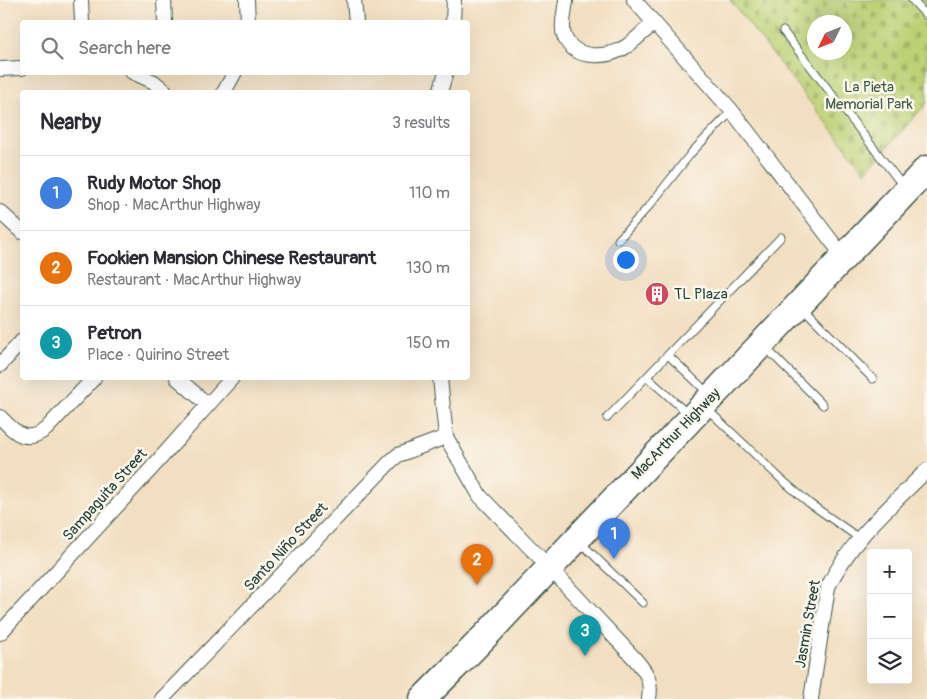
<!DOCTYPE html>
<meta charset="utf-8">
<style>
:root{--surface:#fff;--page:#f2f2f3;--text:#2b2b33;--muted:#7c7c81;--line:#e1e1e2;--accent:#d1495b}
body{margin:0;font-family:Pangolin,sans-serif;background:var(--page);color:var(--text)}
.controls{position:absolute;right:15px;bottom:15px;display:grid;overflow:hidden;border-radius:5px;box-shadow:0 5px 20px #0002}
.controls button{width:45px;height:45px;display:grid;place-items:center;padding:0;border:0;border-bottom:1px solid var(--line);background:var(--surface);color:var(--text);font:25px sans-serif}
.compass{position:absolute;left:807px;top:15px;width:45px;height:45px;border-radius:50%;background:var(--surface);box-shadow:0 5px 20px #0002;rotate:227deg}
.you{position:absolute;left:625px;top:259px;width:18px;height:18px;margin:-12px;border:4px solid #fff;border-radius:50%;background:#1a73e8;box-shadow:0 0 0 8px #1a73e833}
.badge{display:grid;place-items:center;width:32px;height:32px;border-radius:50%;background:var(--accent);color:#fff;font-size:16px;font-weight:700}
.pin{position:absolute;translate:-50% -41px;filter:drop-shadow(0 1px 2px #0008)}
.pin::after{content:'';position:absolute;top:26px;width:18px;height:15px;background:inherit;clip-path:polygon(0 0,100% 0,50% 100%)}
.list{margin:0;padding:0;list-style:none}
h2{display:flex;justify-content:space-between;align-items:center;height:65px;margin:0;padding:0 20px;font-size:21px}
h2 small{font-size:16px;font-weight:400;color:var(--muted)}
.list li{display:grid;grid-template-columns:32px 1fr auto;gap:15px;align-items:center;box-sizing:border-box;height:75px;padding:0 20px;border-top:1px solid var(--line)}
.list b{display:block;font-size:19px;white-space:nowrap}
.list p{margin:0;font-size:16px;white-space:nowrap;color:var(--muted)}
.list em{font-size:16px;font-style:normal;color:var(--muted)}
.icon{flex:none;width:28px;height:28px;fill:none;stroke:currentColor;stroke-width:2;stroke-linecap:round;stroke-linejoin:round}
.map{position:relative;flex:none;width:927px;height:699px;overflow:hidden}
.search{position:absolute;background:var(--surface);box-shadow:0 5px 20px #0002;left:20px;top:20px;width:450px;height:55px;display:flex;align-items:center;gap:12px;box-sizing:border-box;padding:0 18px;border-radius:5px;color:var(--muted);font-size:19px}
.panel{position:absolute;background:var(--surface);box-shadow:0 5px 20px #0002;left:20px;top:90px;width:450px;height:290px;border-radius:5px}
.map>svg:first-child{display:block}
.cemetery{fill:url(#cemetery-stones);stroke:#6e8754;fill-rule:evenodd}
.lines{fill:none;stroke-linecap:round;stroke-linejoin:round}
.lane-casing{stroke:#3f5549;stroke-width:9}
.street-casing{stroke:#3f5549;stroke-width:16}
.highway-casing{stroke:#3f5549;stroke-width:29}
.lane{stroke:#fff;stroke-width:7}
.street{stroke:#fff;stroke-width:14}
.highway{stroke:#fff;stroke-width:26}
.labels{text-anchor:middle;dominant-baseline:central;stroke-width:5;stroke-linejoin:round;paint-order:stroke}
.park-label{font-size:15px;fill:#3e5b41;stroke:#fbf7ec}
.poi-label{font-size:15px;fill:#1f3d34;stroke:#fbf7ec;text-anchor:start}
.street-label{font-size:15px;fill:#1f3d34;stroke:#fbf7ec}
</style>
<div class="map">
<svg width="927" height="699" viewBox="0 0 927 699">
<defs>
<pattern id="cemetery-stones" width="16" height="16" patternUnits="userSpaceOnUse" patternTransform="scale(1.25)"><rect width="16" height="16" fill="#bcd175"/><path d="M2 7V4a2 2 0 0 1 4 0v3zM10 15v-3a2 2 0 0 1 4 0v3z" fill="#a1b466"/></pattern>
</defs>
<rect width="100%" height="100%" fill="#fbf7ec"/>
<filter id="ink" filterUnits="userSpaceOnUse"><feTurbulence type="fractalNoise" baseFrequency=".02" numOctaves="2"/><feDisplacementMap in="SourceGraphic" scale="10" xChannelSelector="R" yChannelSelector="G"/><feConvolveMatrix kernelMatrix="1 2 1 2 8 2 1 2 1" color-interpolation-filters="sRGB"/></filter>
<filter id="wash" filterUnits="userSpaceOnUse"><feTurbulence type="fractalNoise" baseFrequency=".0096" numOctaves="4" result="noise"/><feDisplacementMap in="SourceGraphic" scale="20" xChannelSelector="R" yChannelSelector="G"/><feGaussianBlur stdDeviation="1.12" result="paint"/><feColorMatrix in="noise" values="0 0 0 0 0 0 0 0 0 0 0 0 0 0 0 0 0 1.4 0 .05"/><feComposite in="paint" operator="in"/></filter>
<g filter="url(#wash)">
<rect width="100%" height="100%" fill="#f2dec0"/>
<path class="cemetery" d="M730,0H927V103L865,172ZM814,22H844V52H814Z"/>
</g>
<g filter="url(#ink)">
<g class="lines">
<g class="lane-casing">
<path id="lane" d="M912,0L927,16
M783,31L903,186
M618,240L650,205L692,152L732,111
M803,308L873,379
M765,347L823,405
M668,355L708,393
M647,377L687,413
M707,409L781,479L809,503L859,538
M607,418L781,237
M580,542L643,603"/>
</g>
<g class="street-casing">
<path id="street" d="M81,0L82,22
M164,0L165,22
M247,0L248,22
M354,0L356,22
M566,0C565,11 560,28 565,38C576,61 609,58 627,46C636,39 645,31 654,23
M634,0L732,111L843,256
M453,22L454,0
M0,69L22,68
M132,72L154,82L166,92
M224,92L235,72
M440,92L446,72
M0,212L22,232
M0,365L22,341
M177,378L207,404
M440,378L446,437L480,496L549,567L635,659C647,673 652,680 649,699
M0,417C15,432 25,445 46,429L94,378
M0,633L150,470L232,378
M162,699L391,461L398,455L446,437
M811,699L828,587C850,540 891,506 927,470"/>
</g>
<g class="highway-casing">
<path id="highway" d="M423,699C449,672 477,646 502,618C643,467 786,319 927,169"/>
</g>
<use href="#lane" class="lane"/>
<use href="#street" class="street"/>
<use href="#highway" class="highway"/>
</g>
</g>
<defs>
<g id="building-disc" transform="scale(1.25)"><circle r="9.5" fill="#d1495b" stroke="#fbf7ec"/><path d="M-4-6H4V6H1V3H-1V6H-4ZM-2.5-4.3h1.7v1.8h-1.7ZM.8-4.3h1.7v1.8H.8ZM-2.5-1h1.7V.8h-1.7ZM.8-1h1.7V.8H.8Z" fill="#fff"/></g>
</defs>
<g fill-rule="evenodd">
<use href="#building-disc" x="657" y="294"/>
</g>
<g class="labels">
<g class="park-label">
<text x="869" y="87">La Pieta<tspan x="869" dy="17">Memorial Park</tspan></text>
</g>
<g class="poi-label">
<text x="674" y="294">TL Plaza</text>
</g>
<g class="street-label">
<text transform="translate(676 434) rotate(-46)">MacArthur Highway</text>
<text transform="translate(105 495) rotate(-48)">Sampaguita Street</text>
<text transform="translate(286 547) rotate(-47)">Santo Niño Street</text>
<text transform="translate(808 624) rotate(-80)">Jasmin Street</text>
</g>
</g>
</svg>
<div class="controls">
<button>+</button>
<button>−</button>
<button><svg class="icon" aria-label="layers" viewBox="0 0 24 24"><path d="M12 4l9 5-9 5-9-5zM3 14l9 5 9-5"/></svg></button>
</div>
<svg class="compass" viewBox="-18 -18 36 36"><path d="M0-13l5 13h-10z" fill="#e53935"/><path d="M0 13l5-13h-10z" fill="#7c7c81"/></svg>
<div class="you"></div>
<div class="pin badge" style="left:614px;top:559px;background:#3f7fe0">1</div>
<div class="pin badge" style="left:477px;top:585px;background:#e8710a">2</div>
<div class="pin badge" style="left:585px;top:656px;background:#0f9aa8">3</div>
<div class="search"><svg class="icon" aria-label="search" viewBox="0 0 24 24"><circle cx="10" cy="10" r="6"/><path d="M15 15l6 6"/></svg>Search here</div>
<section class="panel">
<h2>Nearby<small>3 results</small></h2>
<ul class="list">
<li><span class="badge" style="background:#3f7fe0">1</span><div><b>Rudy Motor Shop</b><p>Shop · MacArthur Highway</p></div><em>110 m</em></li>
<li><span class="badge" style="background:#e8710a">2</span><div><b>Fookien Mansion Chinese Restaurant</b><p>Restaurant · MacArthur Highway</p></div><em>130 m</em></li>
<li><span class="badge" style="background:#0f9aa8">3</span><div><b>Petron</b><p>Place · Quirino Street</p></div><em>150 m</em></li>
</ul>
</section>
</div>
